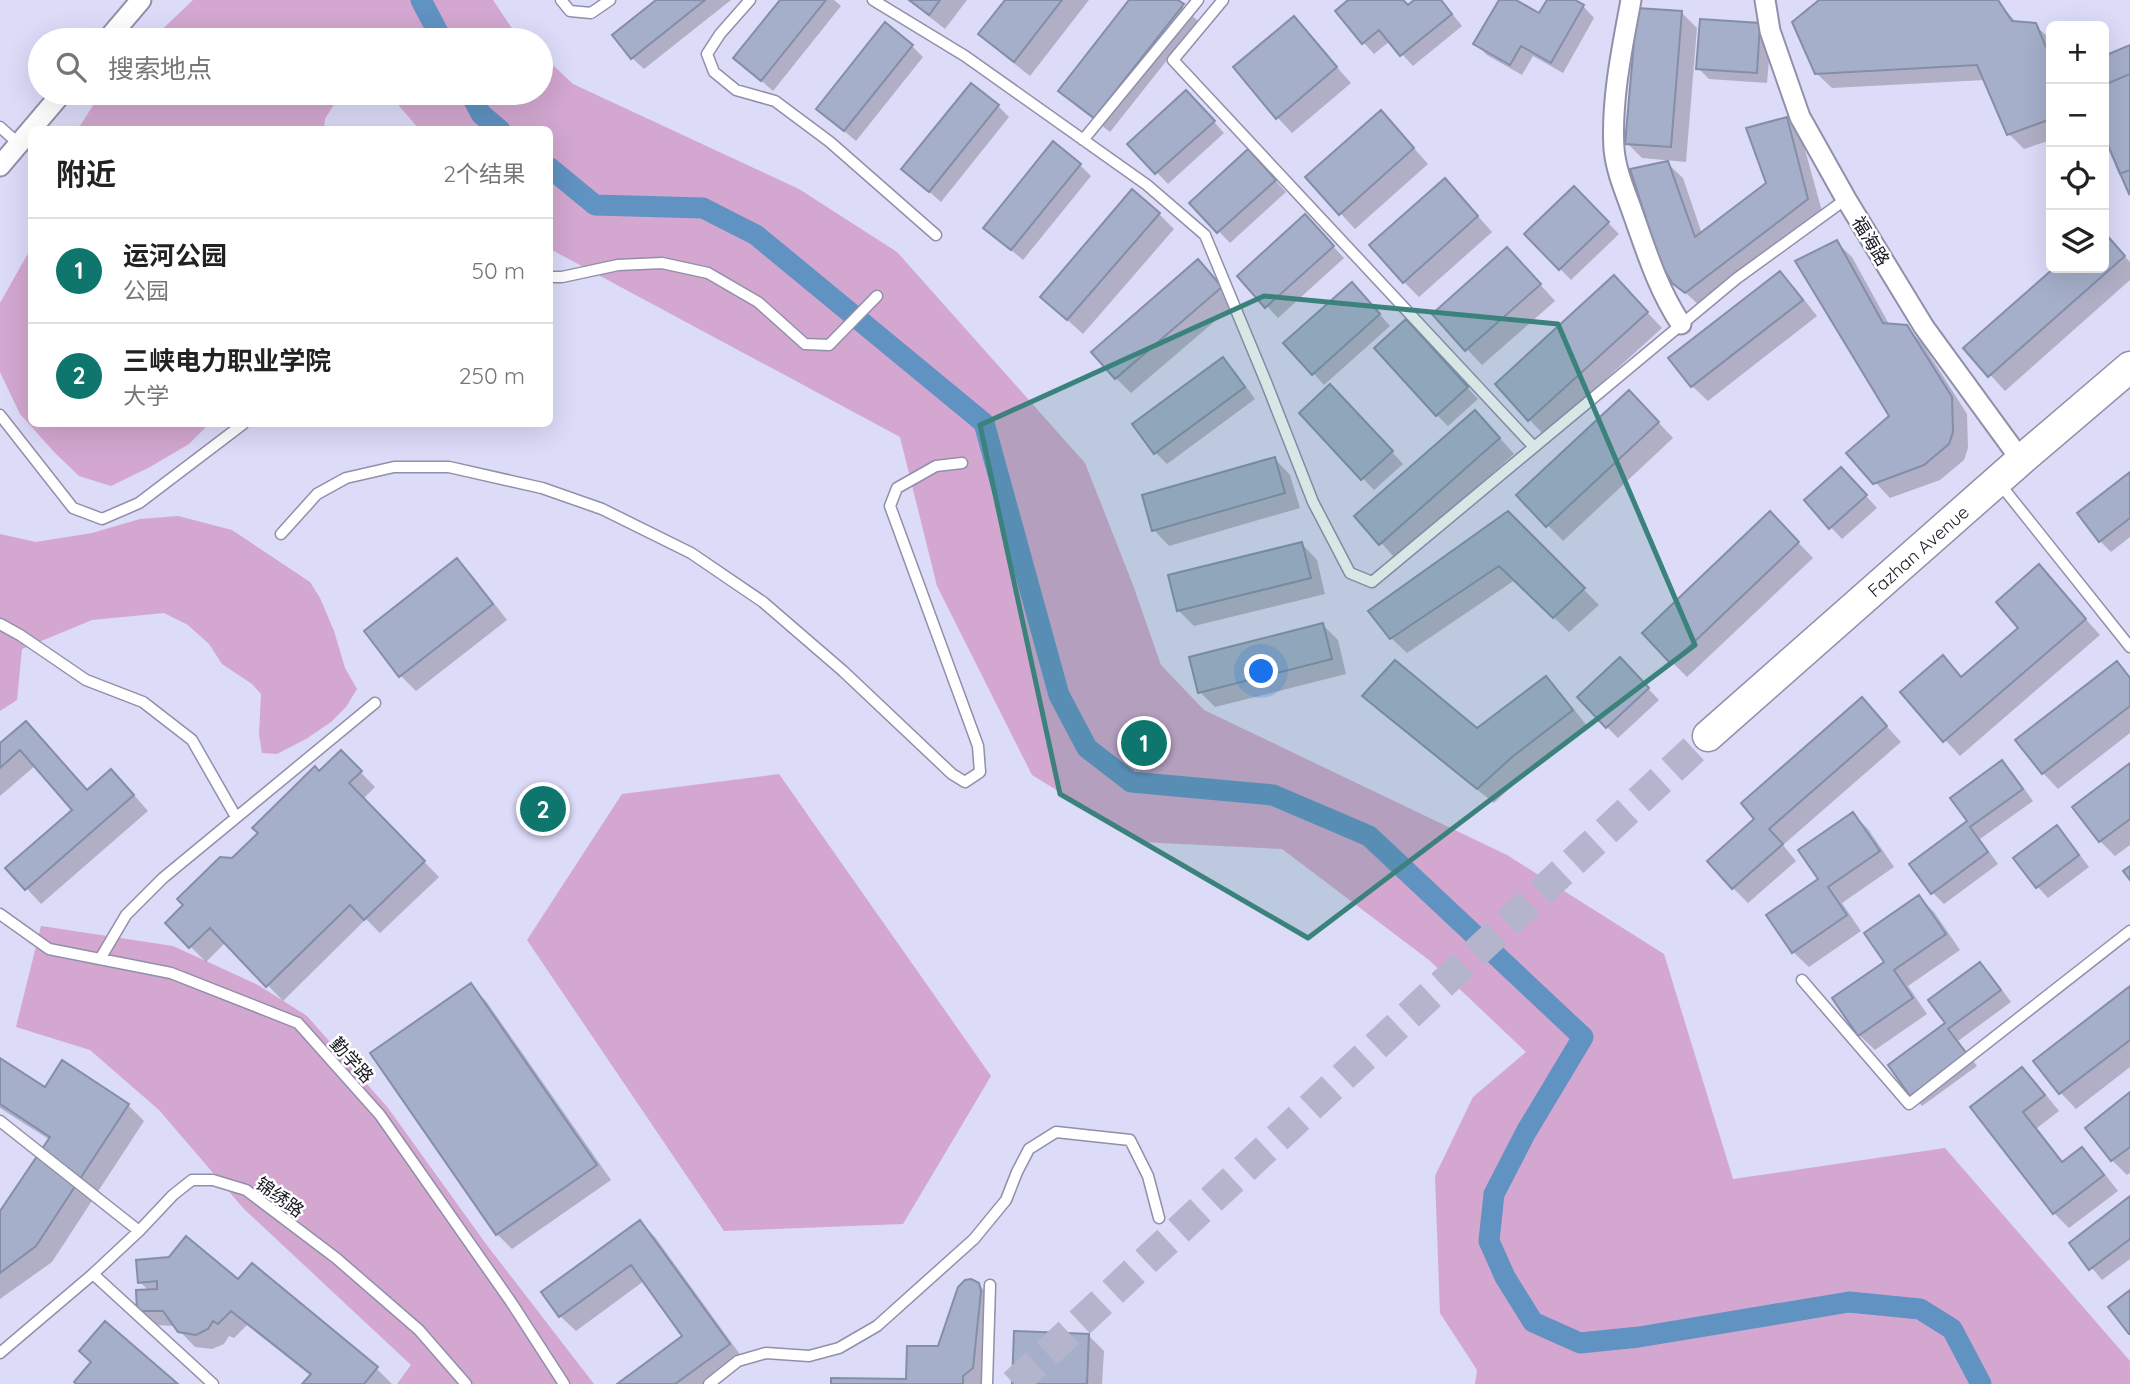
<!DOCTYPE html>
<html lang="zh">
<meta charset="utf-8">
<style>
:root{--surface:#fff;--page:#f2f2f2;--text:#222;--muted:#767676;--line:#e0e0e0;--accent:#0f766e}
body{margin:0;font-family:Quicksand,"Noto Sans SC",sans-serif;background:var(--page);color:var(--text)}
.controls{position:absolute;right:21px;top:21px;display:grid;overflow:hidden;border-radius:10px;box-shadow:0 7px 28px #0002}
.controls button{width:63px;height:63px;display:grid;place-items:center;padding:0;border:0;border-bottom:2px solid var(--line);background:var(--surface);color:var(--text);font:35px sans-serif}
.you{position:absolute;left:1262px;top:672px;width:24px;height:24px;margin:-18px;border:5px solid #fff;border-radius:50%;background:#1a73e8;box-shadow:0 0 0 10px #1a73e833}
.badge{display:grid;place-items:center;width:46px;height:46px;border-radius:50%;background:var(--accent);color:#fff;font-size:23px;font-weight:700}
.pin{position:absolute;translate:-50% -50%;border:4px solid #fff;box-shadow:0 2px 7px #0006}
.list{margin:0;padding:0;list-style:none}
h2{display:flex;justify-content:space-between;align-items:center;height:91px;margin:0;padding:0 28px;font-size:30px}
h2 small{font-size:23px;font-weight:400;color:var(--muted)}
.list li{display:grid;grid-template-columns:46px 1fr auto;gap:21px;align-items:center;box-sizing:border-box;height:105px;padding:0 28px;border-top:2px solid var(--line)}
.list b{display:block;font-size:26px;white-space:nowrap}
.list p{margin:0;font-size:23px;white-space:nowrap;color:var(--muted)}
.list em{font-size:23px;font-style:normal;color:var(--muted)}
.icon{flex:none;width:38px;height:38px;fill:none;stroke:currentColor;stroke-width:2;stroke-linecap:round;stroke-linejoin:round}
.map{position:relative;flex:none;width:2130px;height:1384px;overflow:hidden}
.search{position:absolute;background:var(--surface);box-shadow:0 7px 28px #0002;left:28px;top:28px;width:525px;height:77px;display:flex;align-items:center;gap:18px;box-sizing:border-box;padding:0 24px;border-radius:38px;color:var(--muted);font-size:26px}
.panel{position:absolute;background:var(--surface);box-shadow:0 7px 28px #0002;left:28px;top:126px;width:525px;height:301px;border-radius:10px}
.map>svg:first-child{display:block}
.green{fill:#d3a7d0}
.shadow{fill:#0003}
.lines{fill:none;stroke-linecap:round;stroke-linejoin:round}
.canal{stroke:#6092c2;stroke-width:21}
.building{fill:#a5afca;stroke:#848ea8;stroke-width:2}
.primary-tunnel{stroke:#b5b4cd;stroke-width:30;stroke-dasharray:30 15;stroke-linecap:butt}
.service-casing{stroke:#918faa;stroke-width:13}
.minor-casing{stroke:#918faa;stroke-width:23}
.primary-casing{stroke:#918faa;stroke-width:33}
.service{stroke:#fff;stroke-width:10}
.minor{stroke:#fff;stroke-width:19}
.primary{stroke:#fff;stroke-width:30}
.marked{fill:#3b827c;fill-opacity:0.2;stroke:#3b827c;stroke-width:5;stroke-linejoin:round}
.labels{text-anchor:middle;dominant-baseline:central;stroke-width:5;stroke-linejoin:round;paint-order:stroke}
.street-label{font-size:18px;fill:#181721;stroke:#fff}
</style>
<div class="map">
<svg width="2130" height="1384" viewBox="0 0 2130 1384">
<rect width="100%" height="100%" fill="#dcdbf8"/>
<path class="green" d="M193,0H493L511,27L526,40H151Z
M541,54L573,84L799,189L897,252L1085,463L1133,585L1161,665L1204,710L1507,855L1664,954L1733,1179L1945,1148L2130,1361V1384H1475L1477,1370L1440,1313L1435,1176L1473,1097L1526,1052L1429,960L1282,849L1141,842L1032,775L937,586L900,437L550,249V130L419,129L388,93H541Z
M101,93H341L325,119L324,129H78Z
M31,248L32,424H209L189,444L150,467L111,486L79,476L56,454L20,414L0,372V303Z
M178,516L232,530L310,582L320,598L334,631L345,668L357,689L346,707L331,722L306,739L277,754L262,753L259,735L261,694L252,684L222,664L209,644L188,625L164,613L92,620L22,649L17,700L0,711V534L36,542L92,533L140,519Z
M779,774L991,1076L903,1224L724,1231L527,940L622,794Z
M41,926L173,946L258,985L307,1016L388,1108L486,1244L594,1384H397L411,1365L244,1209L159,1110L90,1050L16,1027Z"/>
<path class="shadow" d="M659,0H731L644,69L632,58Z
M782,0H834L841,6L773,91L736,58Z
M908,0H967L945,29Z
M1007,0H1089L1030,76L996,49L980,34Z
M1132,0H1175L1198,21L1110,132L1076,106L1061,90Z
M1351,0H1403L1409,7L1417,0H1441L1462,26L1413,66L1390,41L1374,54L1363,42Z
M1501,0H1512L1540,16L1549,0H1571L1583,6L1594,18L1563,73L1533,56L1522,75L1487,55L1476,44Z
M1955,0H1996L2017,23L2035,25L2051,40V140L2024,149L2009,134L1985,80L1832,88L1816,73Z
M1682,13L1697,28L1686,162L1642,158L1627,143Z
M1294,19L1351,83L1292,133L1277,117Z
M1760,25L1771,36L1767,83L1709,79L1698,68Z
M912,46L923,57L856,141L818,109Z
M1197,103L1224,133L1168,184L1130,144Z
M998,106L1009,117L941,202L903,169Z
M1786,119L1801,135L1823,215L1701,307L1674,282L1667,163L1683,178L1702,234L1768,183Z
M1396,128L1428,164L1355,229L1308,178Z
M1259,163L1286,192L1230,243L1192,203Z
M1080,165L1091,176L1023,260L985,228Z
M1574,188L1619,234L1571,280L1527,234Z
M1460,196L1492,232L1419,297L1404,282Z
M1159,214L1174,229L1083,334L1042,297Z
M1316,228L1344,258L1278,318L1239,276Z
M2104,234L2130,262V280L2005,391L1966,348L2057,268H2104Z
M1836,242L1852,257L1890,326L1906,327L1922,343L1967,414L1968,448L1964,460L1940,480L1890,498L1875,482L1891,416Z
M1198,261L1236,303L1131,393L1116,378Z
M1522,264L1555,301L1482,365L1434,314Z
M1780,273L1795,288L1817,316L1708,401L1692,386L1671,358Z
M1629,293L1662,328L1544,435L1497,385Z
M1363,295L1390,326L1324,385L1286,343Z
M1417,333L1478,399L1448,426L1437,415Z
M1223,359L1234,370L1255,399L1167,464L1156,453L1135,425Z
M1342,397L1403,464L1374,490L1301,413Z
M1644,407L1673,438L1563,541L1519,495Z
M1490,427L1514,454L1396,559L1357,516Z
M1275,459L1290,475L1300,508L1169,546L1154,530Z
M2130,474V537L2111,552L2100,541Z
M1852,480L1877,508L1842,539L1806,501Z
M1508,513L1599,605L1569,632L1515,580L1407,653L1391,638Z
M1785,529L1813,558L1687,677L1672,662Z
M1302,544L1317,560L1325,594L1194,626L1178,610Z
M457,560L472,575L507,620L416,691L401,676L366,631Z
M2039,567L2100,635L1960,756L1902,692L1943,657L1963,678L2020,628Z
M1323,625L1338,640L1346,674L1215,707L1200,692Z
M2117,664L2130,677V733L2058,789L2043,773L2018,741Z
M1631,670L1659,700L1618,738L1607,727Z
M1546,678L1561,693L1587,726L1527,772L1494,803L1379,711L1364,696L1477,731Z
M1862,699L1901,742L1783,845L1796,861L1748,903L1733,888L1757,819Z
M26,723L88,791L126,786L148,811L41,904L8,868L75,810L36,765L0,796V746Z
M341,752L375,787L363,799L439,877L380,933L366,919L283,1001L226,942L206,962L167,923Z
M2002,762L2013,773L2033,801L1980,839L1998,864L1944,904L1933,893Z
M2130,765V845L2115,856L2100,841L2074,807Z
M1853,814L1868,829L1894,867L1842,903L1861,931L1809,967L1793,952L1821,880Z
M2057,827L2068,839L2089,867L2048,898L2037,886Z
M1919,897L1934,912L1960,950L1908,986L1927,1014L1875,1050L1859,1035L1887,963Z
M1980,964L1991,975L2011,1002L1958,1041L1977,1066L1922,1106L1911,1094Z
M471,986L486,1001L611,1180L512,1249L497,1234Z
M2130,988V1067L2076,1109L2061,1093L2035,1061Z
M0,1060L45,1090L63,1063L128,1105L144,1121L52,1262L0,1299V1214L50,1140L0,1108Z
M2022,1069L2037,1084L2059,1111L2037,1128L2064,1163L2082,1149L2097,1164L2118,1191L2069,1228L2054,1213L1972,1108Z
M2130,1095V1173L2127,1175L2112,1160L2087,1128Z
M2130,1198V1259L2102,1280L2071,1243Z
M640,1222L655,1237L744,1360L711,1384H620L685,1337L644,1281L576,1331L560,1316L543,1292Z
M138,1261L238,1282L252,1265L377,1369L392,1384H304L311,1376L247,1325L234,1338L229,1336L224,1344L212,1349L195,1347L175,1326L154,1325L139,1310L149,1291L140,1282Z
M978,1284L994,1300L996,1307L987,1384H833L908,1381L939,1348Z
M1088,1335L1104,1351L1102,1384H1014Z"/>
<g class="lines">
<path class="canal" d="M421,0L442,40
M470,93L481,114L500,130
M550,168L595,205L703,208L756,235L984,423L1059,695L1087,748L1131,782L1273,795L1369,836L1583,1037L1526,1132L1494,1194L1489,1241L1505,1277L1533,1322L1580,1343L1639,1337L1849,1302L1920,1309L1952,1329L1981,1384"/>
</g>
<path class="building" d="M656,0H705L631,59L612,35Z
M780,0H826L761,81L733,58Z
M909,0H940L929,15Z
M1005,0H1062L1014,62L978,34Z
M1129,0H1178L1184,4L1094,118L1058,91Z
M1348,0H1403L1408,5L1414,0H1441L1452,14L1400,56L1379,30L1362,44L1335,11Z
M1499,0H1516L1539,13L1547,0H1575L1584,5L1551,63L1521,46L1510,65L1473,44Z
M1819,0H1998L2012,21L2036,23L2051,59V119L2007,135L1977,65L1815,74L1792,22Z
M1637,8L1682,11L1671,147L1625,144Z
M1294,16L1337,67L1276,119L1233,67Z
M1700,19L1760,23L1757,73L1696,69Z
M885,22L913,45L844,131L816,109Z
M2130,45V193L2129,194L2104,136V56Z
M2130,74V170L2120,174L2104,136V85Z
M971,83L999,105L929,192L901,169Z
M1186,90L1215,121L1155,174L1127,144Z
M1381,110L1414,148L1339,215L1305,177Z
M1787,117L1808,199L1685,293L1672,283L1660,262L1630,169L1668,161L1695,237L1766,183L1746,128Z
M1053,141L1081,164L1011,250L983,228Z
M1248,149L1276,180L1217,233L1189,203Z
M1445,178L1478,216L1403,283L1369,245Z
M1574,186L1609,222L1559,270L1524,234Z
M1132,189L1160,213L1067,320L1040,297Z
M1305,214L1334,246L1265,308L1237,276Z
M2104,232L2125,256L1988,377L1963,348L2054,268H2104Z
M1837,240L1883,323L1907,325L1952,397L1953,432L1949,444L1924,465L1873,484L1846,453L1889,416L1795,261Z
M1507,247L1541,284L1465,351L1432,314Z
M1198,259L1222,287L1115,379L1091,352Z
M1780,271L1803,300L1691,387L1668,358Z
M1614,275L1648,312L1528,421L1495,384Z
M1352,282L1380,314L1312,375L1283,343Z
M1406,319L1468,387L1436,416L1374,348Z
M1223,357L1245,387L1154,454L1132,424Z
M1330,384L1393,451L1361,480L1299,413Z
M1629,390L1659,422L1546,527L1516,495Z
M1475,410L1500,438L1379,545L1354,516Z
M1275,457L1285,493L1152,531L1142,495Z
M1841,467L1867,495L1829,529L1804,500Z
M2130,472V518L2099,542L2077,513Z
M1508,511L1585,588L1553,618L1499,566L1390,639L1368,611Z
M1770,511L1799,542L1671,664L1642,633Z
M1302,542L1311,578L1177,611L1168,575Z
M457,558L493,604L399,677L364,631Z
M2039,564L2086,619L1943,742L1900,692L1943,655L1961,677L2018,628L1996,602Z
M1323,623L1332,659L1198,693L1189,657Z
M1620,657L1649,688L1606,728L1577,697Z
M1395,660L1477,728L1546,676L1573,710L1512,757L1477,789L1362,696Z
M2117,661L2130,678V706L2042,774L2015,740Z
M1862,697L1887,726L1769,829L1783,844L1732,889L1707,861L1754,819L1741,803Z
M26,721L87,790L111,769L134,795L25,890L5,868L72,810L20,750L0,768V743Z
M341,750L362,771L349,783L425,861L364,920L350,905L266,987L210,928L189,948L165,923L183,905L177,899L220,857L232,858L258,833L252,828L315,766L319,771Z
M2002,760L2023,789L1970,827L1988,852L1931,894L1909,864L1967,821L1950,798Z
M2130,763V819L2099,842L2072,807Z
M1853,812L1880,851L1828,887L1847,915L1792,953L1766,915L1818,879L1798,850Z
M2057,825L2079,855L2036,888L2013,858Z
M2130,866V880L2123,871Z
M1919,895L1946,934L1894,970L1913,998L1858,1036L1832,998L1884,962L1864,933Z
M1980,962L2001,990L1948,1029L1967,1054L1910,1096L1888,1065L1945,1023L1928,1000Z
M471,983L597,1165L496,1235L370,1053Z
M2130,986V1040L2059,1094L2033,1061Z
M0,1058L45,1087L62,1060L129,1104L36,1246L0,1273V1211L50,1137L0,1104Z
M2022,1067L2045,1095L2023,1112L2062,1162L2082,1147L2104,1175L2053,1214L1970,1107Z
M2130,1092V1147L2111,1161L2085,1128Z
M2130,1196V1239L2089,1270L2069,1243Z
M640,1220L730,1344L675,1384H617L682,1336L631,1265L559,1317L541,1292Z
M186,1236L238,1279L252,1263L378,1367L364,1384H302L311,1374L231,1311L218,1324L213,1321L208,1329L196,1335L178,1332L163,1311H137L136,1290L157,1289V1281L138,1283L136,1260L169,1257Z
M971,1279L979,1283L981,1291L973,1368L963,1376V1384H831V1378L906,1379L907,1346H938L958,1287L965,1280Z
M2130,1290V1334H2129L2108,1307Z
M105,1321L178,1384H76L74,1382L91,1362L79,1351Z
M1014,1331L1089,1334L1087,1384H1012Z"/>
<g class="lines">
<path class="primary-tunnel" d="M1014,1384L1708,736"/>
<g class="service-casing">
<path id="service" d="M561,0L570,11L591,13L610,0
M750,0L720,34L707,54L714,72L736,90L775,101L830,142L936,235
M873,0L965,56L1147,185L1205,235L1266,382L1313,502L1350,573L1372,582L1736,279L1846,199
M1223,0L1173,60L1534,447
M0,127L19,144
M1083,140L1198,0
M550,277H562L618,265L662,263L708,273L758,302L805,344L829,345L877,296
M0,415L73,508L102,519L139,503L243,424
M2000,484L2130,647
M281,534L317,494L346,478L394,467H449L542,488L602,509L691,553L763,602L843,671L952,774L965,782L980,772L978,746L890,506L897,488L936,466L962,463
M0,624L20,635L86,680L143,702L192,740L236,817
M0,914L49,949L171,973L298,1023L380,1115L511,1302L564,1384
M100,959L126,915L163,878L375,703
M1802,980L1909,1104L2130,931
M0,1121L139,1231
M93,1274L213,1384
M0,1353L93,1274L139,1231L173,1195L192,1180H213L246,1190L336,1258L419,1330L466,1384
M709,1384L738,1361L766,1353L809,1356L839,1348L877,1326L974,1239L1006,1200L1017,1172L1029,1149L1056,1132L1130,1140L1148,1176L1159,1218
M987,1384L990,1285"/>
</g>
<g class="minor-casing">
<path id="minor" d="M1631,0C1622,49 1611,100 1614,149C1616,171 1625,191 1632,211C1646,250 1658,290 1681,324
M1765,0L1770,31L1800,117L1846,199L1924,327L2021,460
M107,40L141,0
M0,166L62,93"/>
</g>
<g class="primary-casing">
<g id="primary">
<path id="s1" d="M1708,736L2021,460L2130,367"/>
</g>
</g>
<use href="#service" class="service"/>
<use href="#minor" class="minor"/>
<use href="#primary" class="primary"/>
</g>
<path class="marked" d="M1264,296L1558,324L1695,645L1308,938L1060,794L980,425Z"/>
<g class="labels">
<g class="street-label">
<text transform="translate(1871 241) rotate(59)">福海路</text>
<text stroke="none"><textPath href="#s1" startOffset="280">Fazhan Avenue</textPath></text>
<text transform="translate(352 1060) rotate(48)">勤学路</text>
<text transform="translate(280 1197) rotate(36)">锦绣路</text>
</g>
</g>
</svg>
<div class="controls">
<button>+</button>
<button>−</button>
<button><svg class="icon" aria-label="locate" viewBox="0 0 24 24"><circle cx="12" cy="12" r="6"/><path d="M12 2v4M12 18v4M2 12h4M18 12h4"/></svg></button>
<button><svg class="icon" aria-label="layers" viewBox="0 0 24 24"><path d="M12 4l9 5-9 5-9-5zM3 14l9 5 9-5"/></svg></button>
</div>
<div class="you"></div>
<div class="pin badge" style="left:1144px;top:743px">1</div>
<div class="pin badge" style="left:543px;top:809px">2</div>
<div class="search"><svg class="icon" aria-label="search" viewBox="0 0 24 24"><circle cx="10" cy="10" r="6"/><path d="M15 15l6 6"/></svg>搜索地点</div>
<section class="panel">
<h2>附近<small>2个结果</small></h2>
<ul class="list">
<li><span class="badge">1</span><div><b>运河公园</b><p>公园</p></div><em>50 m</em></li>
<li><span class="badge">2</span><div><b>三峡电力职业学院</b><p>大学</p></div><em>250 m</em></li>
</ul>
</section>
</div>
